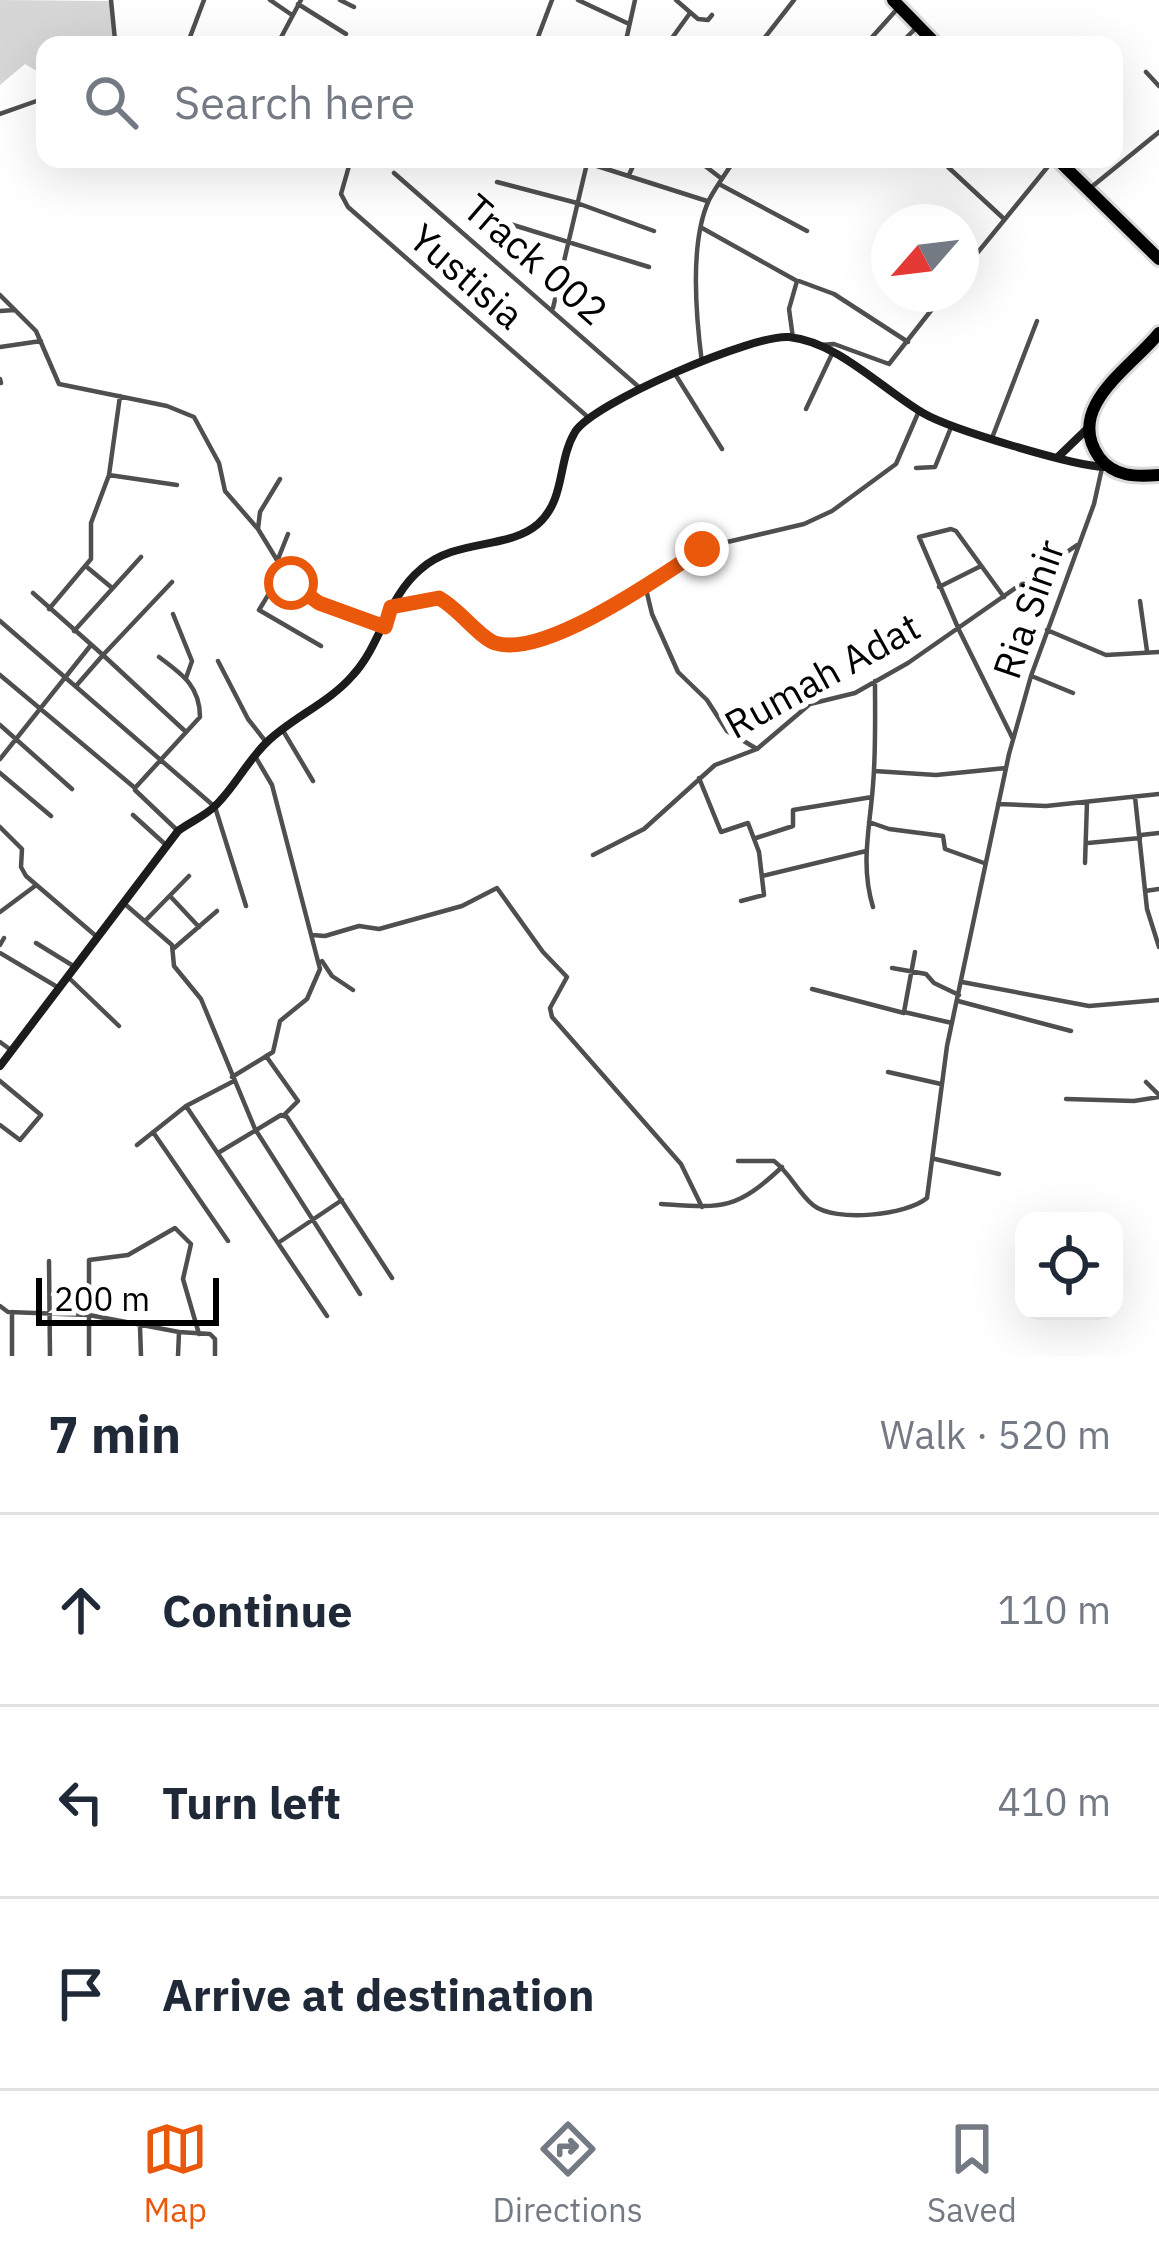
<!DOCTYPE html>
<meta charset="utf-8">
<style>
:root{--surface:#fff;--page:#f2f2f3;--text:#1f2937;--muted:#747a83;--line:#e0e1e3;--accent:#ea580c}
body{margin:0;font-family:"IBM Plex Sans",sans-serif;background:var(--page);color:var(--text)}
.controls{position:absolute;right:36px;bottom:36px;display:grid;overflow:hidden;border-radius:24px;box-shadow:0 12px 48px #0002}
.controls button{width:108px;height:108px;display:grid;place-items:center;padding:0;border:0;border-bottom:3px solid var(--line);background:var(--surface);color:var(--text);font:60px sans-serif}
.compass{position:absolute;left:871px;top:204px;width:108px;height:108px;border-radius:50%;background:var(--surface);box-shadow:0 12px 48px #0002;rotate:242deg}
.scale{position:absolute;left:36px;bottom:30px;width:183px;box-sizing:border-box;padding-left:12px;border:6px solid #000;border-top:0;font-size:33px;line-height:42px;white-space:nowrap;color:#000;-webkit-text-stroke:9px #fff;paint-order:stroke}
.stop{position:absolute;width:36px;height:36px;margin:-27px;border:9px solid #ea580c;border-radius:50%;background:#fff}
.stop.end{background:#ea580c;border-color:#fff;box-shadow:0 3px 12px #0008}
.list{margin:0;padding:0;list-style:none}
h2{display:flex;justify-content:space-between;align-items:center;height:156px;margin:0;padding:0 48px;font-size:51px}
h2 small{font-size:39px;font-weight:400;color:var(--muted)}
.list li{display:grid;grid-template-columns:78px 1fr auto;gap:36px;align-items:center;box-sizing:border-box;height:192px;padding:0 48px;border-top:3px solid var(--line)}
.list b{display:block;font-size:45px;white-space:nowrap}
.list em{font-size:39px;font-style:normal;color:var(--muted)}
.icon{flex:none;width:66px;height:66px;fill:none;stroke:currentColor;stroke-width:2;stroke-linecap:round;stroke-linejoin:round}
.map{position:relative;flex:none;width:1159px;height:1356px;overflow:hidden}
.search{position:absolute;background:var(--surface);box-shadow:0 12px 48px #0002;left:36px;right:36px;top:36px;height:132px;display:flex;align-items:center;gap:30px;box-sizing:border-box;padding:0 42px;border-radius:24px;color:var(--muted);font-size:45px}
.sheet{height:732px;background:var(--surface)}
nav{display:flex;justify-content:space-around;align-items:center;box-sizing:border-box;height:168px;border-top:3px solid var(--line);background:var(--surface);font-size:33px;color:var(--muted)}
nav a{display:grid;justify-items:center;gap:6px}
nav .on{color:var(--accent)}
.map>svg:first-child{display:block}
.green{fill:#d6d6d6}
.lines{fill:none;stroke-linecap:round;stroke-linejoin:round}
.highway-casing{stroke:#dbdbdb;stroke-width:18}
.street{stroke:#4f4f4f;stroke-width:4.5}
.secondary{stroke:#1c1c1c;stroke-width:8}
.highway{stroke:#000;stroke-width:12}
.route{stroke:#ea580c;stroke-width:15}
.labels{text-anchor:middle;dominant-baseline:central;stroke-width:12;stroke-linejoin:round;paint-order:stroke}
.street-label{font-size:39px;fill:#000;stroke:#fff}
</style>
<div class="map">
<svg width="1159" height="1356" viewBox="0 0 1159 1356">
<rect width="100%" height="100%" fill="#fff"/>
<path class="green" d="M0,0L110,1L113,40L110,45H45V76L25,64L0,85Z"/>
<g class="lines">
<g class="highway-casing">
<path id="highway" d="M893,0L937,45
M1057,159L1159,259
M1159,333C1132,367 1064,407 1099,457C1114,477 1136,477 1159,475"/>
</g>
<path class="street" d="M270,0L292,15
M340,0L354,7
M578,0L627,23
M676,0L698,19L708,20L712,15
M298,4L346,34
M115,40L153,45
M111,45L115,40L111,0
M187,45L204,0
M277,45L301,0
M535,45L552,0
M625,45L635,0
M667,45L690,13
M759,45L794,0
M865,45L899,7
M899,45L918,26
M1146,72L1159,86
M0,114L45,98
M351,159L341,194L348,207L589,418
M575,159L707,201
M696,159L722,179
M951,159L948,167L1003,218
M860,162L863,159
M394,173L640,388
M629,175L636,159
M497,182L577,203L654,231
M719,184L807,231
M1089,189L1159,132
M510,224L649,267
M702,228L797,281L789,309L793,338
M961,273L1054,159
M799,281L834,294L908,342
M0,295L36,331L59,384L167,406L194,417L219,463L225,491L258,529L291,583L318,603L382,626
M553,308L588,159
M0,311L15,310
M820,345L834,344L889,364L944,294
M0,347L41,341
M702,363C696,317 689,243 709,200C716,186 727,172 735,159
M675,374L722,449
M0,379L1,383
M806,409L832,354
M992,438L1037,321
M916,468L935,467L952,425
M109,475L177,485
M258,529L260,512L280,479
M278,559L288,534
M88,568L111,587
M284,569L259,610L321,646
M939,587L981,566
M33,593L103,655L172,582
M1004,597L956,531L951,529L919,537L959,630L1013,739
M1140,601L1147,651
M391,607L439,598C477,620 484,655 536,643L646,589
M49,609L91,559V523L109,475L120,396
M173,614L192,661L186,678
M0,621L215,807L246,906
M1047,630L1106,655L1159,652
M74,631L141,557
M218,661L248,719L266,742
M0,675L135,788L200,717C200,686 182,674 159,657
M1034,677L1073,693
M76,686L103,655L186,732
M0,725L72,789
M282,729L313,781
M757,749L727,731L707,700L678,672L652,614L646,589L706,547L804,524L832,511L896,464L919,411
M0,759L91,645
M874,771L936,775L1006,768
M0,773L51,816
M699,778L721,832L748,823L759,852L764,895L741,901
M135,790L178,831
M1135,797L1147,909L1159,947
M998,804L1046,806L1159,794
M133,815L166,845
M869,822L889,829L943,836L945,849L984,863
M0,827L22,849L21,867L26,876L96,936
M1141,835L1159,833
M756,838L793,826V810L872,797
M1088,843L1140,838
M593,855L644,829L715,765L757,749L810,704L855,693L908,663L1077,545
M1085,863L1087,802
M762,876L866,851
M1145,891L1159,889
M170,896L199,927
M126,905L172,945L174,966L201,999L255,1129L360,1294
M873,907C860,865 870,827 873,785C876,750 875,715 875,681
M0,912L35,886
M145,921L189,876
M312,935L325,936L359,926L379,929L462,906L497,888L543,952L567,977L550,1008L552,1017L681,1164L702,1207
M36,943L75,967
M0,945L4,938
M173,949L217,911
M915,952L904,1012L952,1023
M0,953L59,988
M322,961L332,976L353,990
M892,968L926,974L934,983L959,995
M68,977L119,1026
M962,982L1089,1006L1159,1000
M812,989L904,1013
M958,1001L1071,1031
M0,1042L11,1050
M266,1056L298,1101L284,1115
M888,1072L941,1084
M232,1077L273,1052L280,1021L307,999L320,969L272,785L255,756
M0,1081L41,1115L20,1140L0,1125
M1146,1082L1159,1095
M1066,1099L1134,1101L1159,1097
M186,1106L327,1316
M153,1132L228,1241
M137,1145L186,1106L232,1082
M218,1153L281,1115L287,1117L392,1278
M935,1159L999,1174
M738,1161H774C790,1173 798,1193 813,1205C835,1223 907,1215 927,1198L947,1046L1009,754L1031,676L1094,504L1102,468
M661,1204C722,1208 735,1211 782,1167
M278,1243L342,1200
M49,1261L50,1356
M0,1306L8,1312L89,1315L179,1332L210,1334L215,1339V1356
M140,1326L141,1356
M12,1356V1312
M89,1356V1260L128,1255L175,1228L191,1244L183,1279L199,1334
M178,1356L179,1332"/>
<path class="secondary" d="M1059,456L1088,428
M0,1066L178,831C190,822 205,816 215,806C235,787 247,761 267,742C293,717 329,703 353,675C382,643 387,597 421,569C456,538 508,550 538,524C566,499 557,462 575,432C594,402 754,334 789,337C838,342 882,389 923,413C950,429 1076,467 1106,467"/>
<use href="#highway" class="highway"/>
</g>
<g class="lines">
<path class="route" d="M291,583L319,603L385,627L391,607L439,598C459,609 480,638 495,643C544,659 661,576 702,549"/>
</g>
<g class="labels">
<g class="street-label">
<text transform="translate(536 259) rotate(41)">Track 002</text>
<text transform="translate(467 276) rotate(41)">Yustisia</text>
<text transform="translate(1028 609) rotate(-71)">Ria Sinir</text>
<text transform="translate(822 675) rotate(-29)">Rumah Adat</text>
</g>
</g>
</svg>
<div class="controls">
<button><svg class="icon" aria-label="locate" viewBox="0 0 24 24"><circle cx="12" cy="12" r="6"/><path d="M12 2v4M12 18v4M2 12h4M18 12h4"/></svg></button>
</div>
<svg class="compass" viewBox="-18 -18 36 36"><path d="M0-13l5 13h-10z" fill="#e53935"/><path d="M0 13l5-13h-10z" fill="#747a83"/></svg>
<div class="scale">200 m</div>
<div class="stop" style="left:291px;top:583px"></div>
<div class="stop end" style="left:702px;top:549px"></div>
<div class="search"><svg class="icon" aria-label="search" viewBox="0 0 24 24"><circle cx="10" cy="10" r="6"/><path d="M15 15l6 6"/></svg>Search here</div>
</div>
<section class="sheet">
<h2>7 min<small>Walk · 520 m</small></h2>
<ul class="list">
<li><svg class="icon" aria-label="ahead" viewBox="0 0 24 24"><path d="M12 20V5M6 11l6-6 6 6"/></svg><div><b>Continue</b></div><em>110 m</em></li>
<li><svg class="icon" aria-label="left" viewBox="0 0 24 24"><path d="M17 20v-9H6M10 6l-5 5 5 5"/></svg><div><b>Turn left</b></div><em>410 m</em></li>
<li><svg class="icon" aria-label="arrive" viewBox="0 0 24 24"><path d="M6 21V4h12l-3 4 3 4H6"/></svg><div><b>Arrive at destination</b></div></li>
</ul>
</section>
<nav>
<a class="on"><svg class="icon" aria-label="map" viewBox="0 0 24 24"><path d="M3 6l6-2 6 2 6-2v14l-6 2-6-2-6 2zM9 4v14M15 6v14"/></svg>Map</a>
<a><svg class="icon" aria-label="directions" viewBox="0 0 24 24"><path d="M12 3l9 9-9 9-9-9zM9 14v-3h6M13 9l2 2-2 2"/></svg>Directions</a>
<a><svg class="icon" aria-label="saved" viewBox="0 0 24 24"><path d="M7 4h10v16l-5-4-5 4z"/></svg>Saved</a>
</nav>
